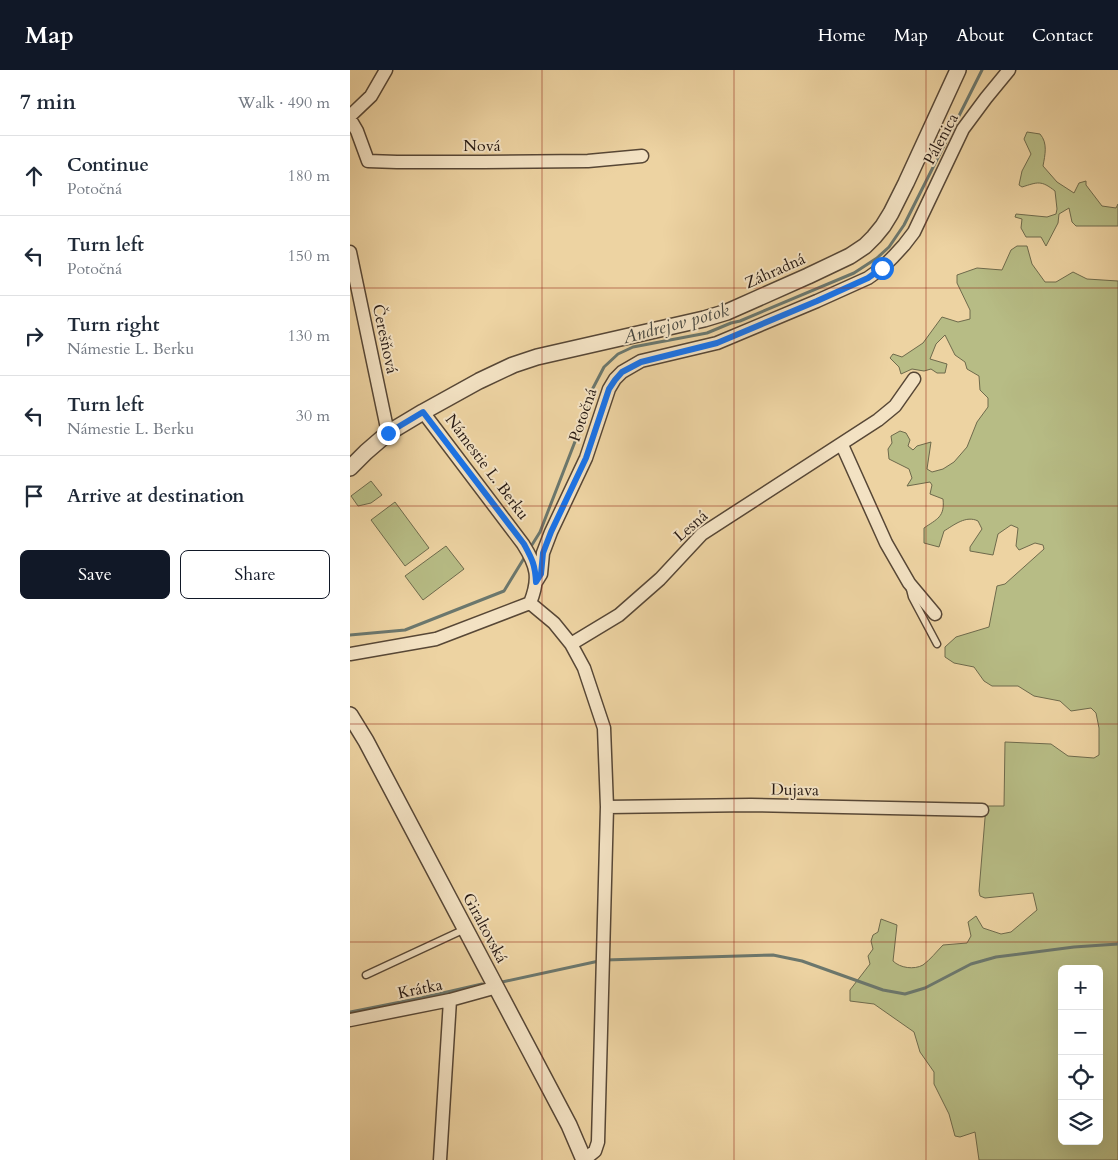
<!DOCTYPE html>
<meta charset="utf-8">
<style>
:root{--surface:#fff;--page:#f2f2f3;--text:#1f2937;--muted:#747a83;--line:#e0e1e3;--accent:#111827}
body{margin:0;font-family:Cardo,serif;background:var(--page);color:var(--text)}
.controls{position:absolute;right:15px;bottom:15px;display:grid;overflow:hidden;border-radius:8px;box-shadow:0 5px 20px #0002}
.controls button{width:45px;height:45px;display:grid;place-items:center;padding:0;border:0;border-bottom:1px solid var(--line);background:var(--surface);color:var(--text);font:25px sans-serif}
.stop{position:absolute;width:15px;height:15px;margin:-11px;border:4px solid #1a73e8;border-radius:50%;background:#fff}
.stop.end{background:#1a73e8;border-color:#fff;box-shadow:0 1px 5px #0008}
.list{margin:0;padding:0;list-style:none}
h2{display:flex;justify-content:space-between;align-items:center;height:65px;margin:0;padding:0 20px;font-size:21px}
h2 small{font-size:16px;font-weight:400;color:var(--muted)}
.list li{display:grid;grid-template-columns:32px 1fr auto;gap:15px;align-items:center;box-sizing:border-box;height:80px;padding:0 20px;border-top:1px solid var(--line)}
.list b{display:block;font-size:19px;white-space:nowrap}
.list p{margin:0;font-size:16px;white-space:nowrap;color:var(--muted)}
.list em{font-size:16px;font-style:normal;color:var(--muted)}
.actions{display:flex;gap:10px;padding:15px 20px}
.actions a{flex:1;padding:11px 0;border:1px solid var(--accent);border-radius:8px;text-align:center;font-size:18px;color:var(--accent)}
.actions .main{background:var(--accent);color:#fff}
.icon{flex:none;width:28px;height:28px;fill:none;stroke:currentColor;stroke-width:2;stroke-linecap:round;stroke-linejoin:round}
.map{position:relative;flex:none;width:768px;height:1090px;overflow:hidden}
header{display:flex;align-items:center;gap:30px;box-sizing:border-box;height:70px;padding:0 25px;background:var(--accent);color:#fff}
header strong{font-size:24px}
nav{display:flex;gap:28px;margin-inline-start:auto;font-size:18px}
main{display:flex}
aside{flex:1;background:var(--surface)}
.map>svg:first-child{display:block}
.green{fill:#b7bc85;stroke:#6e6a4c;fill-rule:evenodd}
.lines{fill:none;stroke-linecap:round;stroke-linejoin:round}
.stream{stroke:#6b776d;stroke-width:3}
.service-casing{stroke:#574736;stroke-width:9}
.minor-casing{stroke:#574736;stroke-width:15}
.tertiary-casing{stroke:#574736;stroke-width:18}
.service{stroke:#f3e2c3;stroke-width:6}
.minor{stroke:#f3e2c3;stroke-width:12}
.tertiary{stroke:#f3e2c3;stroke-width:15}
.route{stroke:#1a73e8;stroke-width:6}
.grid{fill:none;stroke:#8f2418;stroke-width:1;stroke-opacity:0.55}
.labels{text-anchor:middle;dominant-baseline:central;stroke-width:4;stroke-linejoin:round;paint-order:stroke}
.street-label{font-size:16px;fill:#251812;stroke:#f3e2c3}
.water-label{font-size:18px;font-style:italic;fill:#484840;stroke:#f3e2c3}
</style>
<header>
<strong>Map</strong>
<nav><a>Home</a><a>Map</a><a>About</a><a>Contact</a></nav>
</header>
<main>
<aside>
<h2>7 min<small>Walk · 490 m</small></h2>
<ul class="list">
<li><svg class="icon" aria-label="ahead" viewBox="0 0 24 24"><path d="M12 20V5M6 11l6-6 6 6"/></svg><div><b>Continue</b><p>Potočná</p></div><em>180 m</em></li>
<li><svg class="icon" aria-label="left" viewBox="0 0 24 24"><path d="M17 20v-9H6M10 6l-5 5 5 5"/></svg><div><b>Turn left</b><p>Potočná</p></div><em>150 m</em></li>
<li><svg class="icon" aria-label="right" viewBox="0 0 24 24"><path d="M7 20v-9h11M14 6l5 5-5 5"/></svg><div><b>Turn right</b><p>Námestie L. Berku</p></div><em>130 m</em></li>
<li><svg class="icon" aria-label="left" viewBox="0 0 24 24"><path d="M17 20v-9H6M10 6l-5 5 5 5"/></svg><div><b>Turn left</b><p>Námestie L. Berku</p></div><em>30 m</em></li>
<li><svg class="icon" aria-label="arrive" viewBox="0 0 24 24"><path d="M6 21V4h12l-3 4 3 4H6"/></svg><div><b>Arrive at destination</b></div></li>
</ul>
<div class="actions"><a class="main">Save</a><a>Share</a></div>
</aside>
<div class="map">
<svg width="768" height="1090" viewBox="0 0 768 1090">
<rect width="100%" height="100%" fill="#edd3a2"/>
<filter id="stains"><feTurbulence type="fractalNoise" baseFrequency=".004" numOctaves="4"/><feColorMatrix values="0 0 0 0 .2 0 0 0 0 .09 0 0 0 0 .02 0 0 0 .5 -.17"/></filter>
<radialGradient id="worn" r=".72"><stop offset=".6" stop-color="#630" stop-opacity="0"/><stop offset="1" stop-color="#630" stop-opacity=".3"/></radialGradient>
<path class="green" d="M677,62L690,64C698,73 695,85 693,96L707,112L724,123L729,113L736,111V115L752,136L766,138L768,134V156H726L722,152L719,138L709,144L708,153L696,176L691,167H676L671,158L672,149L665,147L666,144L697,147L706,144L707,139L705,121C691,110 688,112 672,117L669,115L672,101L681,84L674,69Z
M667,176H677L682,194L695,212H706L723,202L737,209L768,211V1090H629L625,1062L610,1067L605,1066L599,1044L584,1014V1002L570,982L564,962L524,934L500,931V920L520,894L518,886L523,879L521,871L523,865L528,862L531,849L547,855L543,891C550,898 564,900 573,895C580,890 587,881 593,875L617,873L621,866L618,852L626,846L633,858L651,864L661,862L687,840L683,823L635,828L630,826L629,821L636,736H654L655,672L701,674L718,686L744,688L749,685V658L746,643L741,638L721,641L710,631L684,626L668,616H642L634,611L624,597L604,593L595,587V577L606,567L639,557L647,516L655,514L694,479L693,475L685,473L669,480L666,476L668,458L661,455L648,464L643,485L620,481V477L632,459L628,451C616,445 604,455 594,461L589,477L574,473V458C587,449 595,447 593,429L580,424L582,415L580,412L557,416L562,408L559,399L539,389L538,379L542,373L541,366L550,361L556,363L560,370L558,376L563,380L567,376L581,372L577,399L582,402L593,399L604,392L617,377L627,352L638,337V328L630,320L629,306L617,299L615,292L605,285L595,265L586,274L580,289L597,294L595,303H587L581,299L574,301L562,299L551,304L549,297L540,288L543,284L552,287L573,273L592,247L608,252L620,249V240L607,213V205L627,198L652,200L661,180ZM712,899H749V1071H712Z
M21,411L32,425L21,433L8,436L1,426Z
M45,432L79,478L55,496L21,450Z
M96,476L114,499L73,530L55,506Z"/>
<g class="lines">
<path class="stream" d="M180,478L190,462L238,338L242,320L254,297L268,284L283,277L357,263L381,253L390,251L504,203L527,188L539,177L554,155L632,0
M0,565L55,560L154,521L176,485
M255,890L423,885L452,891L533,920L555,924L575,918L621,894L646,887L724,877L768,874
M152,912L249,891
M0,942L71,928L132,914"/>
<g class="service-casing">
<path id="service" d="M560,519L562,527L587,574
M16,905L115,859"/>
</g>
<g class="minor-casing">
<path id="minor" d="M0,46L21,26L36,0
M0,49L7,61L18,91L47,92H133L238,91L292,86
M0,182L38,363
M73,342L173,474C187,496 190,508 180,533
M492,375L536,473L559,513L585,544
M186,512L191,504L193,483L201,462L236,388L259,319L265,309L272,302L291,291L367,273L467,231L518,208L532,198L543,187L554,175L564,162L613,59L636,28L659,0
M180,533L204,553L221,574L234,598L254,658L257,737L248,1072L245,1081L234,1090
M221,574L269,545L310,509L352,464L528,350L545,336L564,309
M0,584L86,569L180,533
M257,737L401,735L632,740
M0,950L100,930L147,917
M90,1090L100,930"/>
</g>
<g class="tertiary-casing">
<path id="tertiary" d="M0,398L16,382L38,363L73,342L129,311L163,295L187,287L354,249L377,242L458,206L500,186L515,176L524,167L533,156L541,143L556,113L608,0
M0,645L16,671L219,1055L234,1090"/>
</g>
<use href="#service" class="service"/>
<use href="#minor" class="minor"/>
<use href="#tertiary" class="tertiary"/>
</g>
<g class="lines">
<path class="route" d="M38,363L73,342L174,474C182,489 185,494 186,512L191,504L193,483L201,462L236,388L259,319L265,310L272,302L291,292L367,273L467,231L518,208L532,198"/>
</g>
<path class="grid" d="M192,0V1090M384,0V1090M576,0V1090M0,218H768M0,436H768M0,654H768M0,872H768"/>
<g class="labels">
<g class="street-label">
<text transform="translate(591 69) rotate(-62)">Pálenica</text>
<text x="132" y="76">Nová</text>
<text transform="translate(425 201) rotate(-24)">Záhradná</text>
<text transform="translate(35 269) rotate(78)">Čerešňová</text>
<text transform="translate(233 345) rotate(-71)">Potočná</text>
<text transform="translate(137 397) rotate(53)">Námestie L. Berku</text>
<text transform="translate(341 456) rotate(-41)">Lesná</text>
<text transform="translate(445 720) rotate(1)">Dujava</text>
<text transform="translate(135 858) rotate(62)">Giraltovská</text>
<text transform="translate(70 919) rotate(-12)">Krátka</text>
</g>
<g class="water-label">
<text transform="translate(326 254) rotate(-15)">Andrejov potok</text>
</g>
</g>
<rect width="100%" height="100%" filter="url(#stains)"/>
<rect width="100%" height="100%" fill="url(#worn)"/>
</svg>
<div class="controls">
<button>+</button>
<button>−</button>
<button><svg class="icon" aria-label="locate" viewBox="0 0 24 24"><circle cx="12" cy="12" r="6"/><path d="M12 2v4M12 18v4M2 12h4M18 12h4"/></svg></button>
<button><svg class="icon" aria-label="layers" viewBox="0 0 24 24"><path d="M12 4l9 5-9 5-9-5zM3 14l9 5 9-5"/></svg></button>
</div>
<div class="stop" style="left:532px;top:198px"></div>
<div class="stop end" style="left:38px;top:363px"></div>
</div>
</main>
